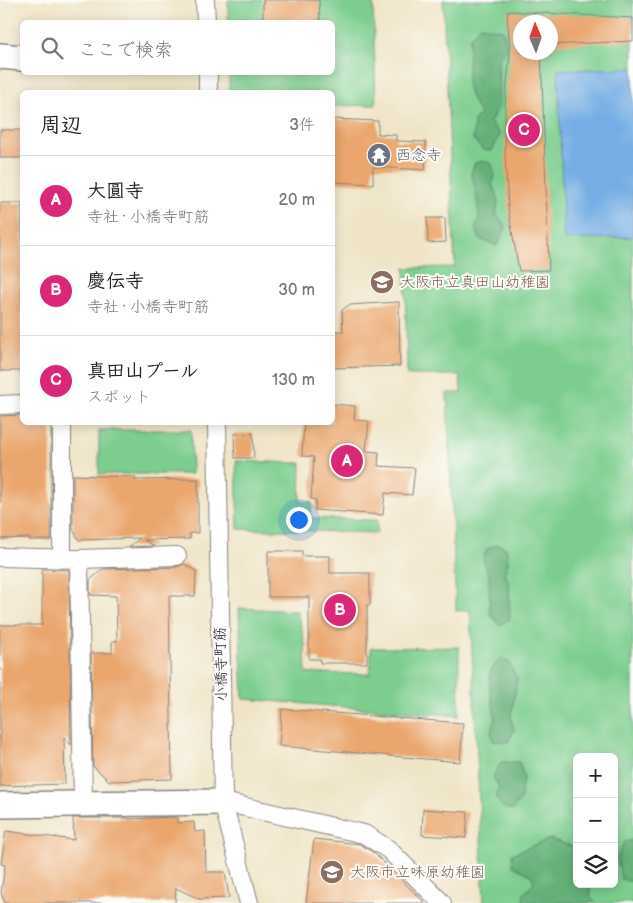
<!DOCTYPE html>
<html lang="ja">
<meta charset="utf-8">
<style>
:root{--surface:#fff;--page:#f2f2f2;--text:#222;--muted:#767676;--line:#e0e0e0;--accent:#db2777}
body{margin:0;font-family:"Balsamiq Sans","Klee One",sans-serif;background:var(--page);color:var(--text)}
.controls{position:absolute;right:15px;bottom:15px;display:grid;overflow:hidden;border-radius:8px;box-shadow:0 2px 12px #0003}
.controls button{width:45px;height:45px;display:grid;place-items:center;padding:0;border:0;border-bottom:1px solid var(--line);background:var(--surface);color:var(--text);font:25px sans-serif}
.compass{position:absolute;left:513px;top:15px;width:45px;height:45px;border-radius:50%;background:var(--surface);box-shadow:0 2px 12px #0003;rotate:358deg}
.you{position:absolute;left:298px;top:519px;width:18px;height:18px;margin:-12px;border:4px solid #fff;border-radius:50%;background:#1a73e8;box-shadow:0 0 0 8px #1a73e833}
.badge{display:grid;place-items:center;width:32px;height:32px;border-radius:50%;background:var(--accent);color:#fff;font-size:16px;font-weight:700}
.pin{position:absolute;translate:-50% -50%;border:2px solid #fff;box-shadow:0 1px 5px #0006}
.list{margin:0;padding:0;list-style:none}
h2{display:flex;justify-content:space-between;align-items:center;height:65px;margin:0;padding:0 20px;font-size:21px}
h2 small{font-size:16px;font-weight:400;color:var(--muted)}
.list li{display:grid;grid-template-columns:32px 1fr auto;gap:15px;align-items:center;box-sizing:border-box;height:90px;padding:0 20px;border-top:1px solid var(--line)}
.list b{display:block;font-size:19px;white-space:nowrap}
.list p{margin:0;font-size:16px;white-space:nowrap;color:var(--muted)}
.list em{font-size:16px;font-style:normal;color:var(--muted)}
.icon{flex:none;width:28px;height:28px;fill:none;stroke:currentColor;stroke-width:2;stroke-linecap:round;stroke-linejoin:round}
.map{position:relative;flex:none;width:633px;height:903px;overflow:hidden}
.search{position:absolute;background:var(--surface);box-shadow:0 2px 12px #0003;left:20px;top:20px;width:315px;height:55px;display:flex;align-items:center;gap:12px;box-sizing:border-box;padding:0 18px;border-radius:8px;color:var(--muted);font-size:19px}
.panel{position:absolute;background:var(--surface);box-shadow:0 2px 12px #0003;left:20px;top:90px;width:315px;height:335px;border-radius:8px}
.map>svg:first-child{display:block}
.green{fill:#7ccd8e;stroke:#4f7864;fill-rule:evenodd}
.forest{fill:#65b079;stroke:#44695a}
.water{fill:#75ade4;stroke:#4c6890}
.building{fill:#eaa66d}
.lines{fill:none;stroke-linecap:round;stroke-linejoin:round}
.street-casing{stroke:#888380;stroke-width:20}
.secondary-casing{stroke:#888380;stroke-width:28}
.street{stroke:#fff;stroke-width:18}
.secondary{stroke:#fff;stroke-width:25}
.labels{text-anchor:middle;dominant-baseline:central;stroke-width:4;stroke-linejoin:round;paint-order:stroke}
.worship-label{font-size:15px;fill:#5b616d;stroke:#fdfcf7;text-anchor:start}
.education-label{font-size:15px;fill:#785e54;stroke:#fdfcf7;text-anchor:start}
.street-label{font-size:15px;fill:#22223b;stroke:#fdfcf7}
</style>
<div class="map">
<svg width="633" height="903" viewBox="0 0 633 903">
<rect width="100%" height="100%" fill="#fdfcf7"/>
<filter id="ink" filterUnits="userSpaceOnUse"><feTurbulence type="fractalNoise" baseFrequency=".02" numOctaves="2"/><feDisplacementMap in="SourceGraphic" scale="10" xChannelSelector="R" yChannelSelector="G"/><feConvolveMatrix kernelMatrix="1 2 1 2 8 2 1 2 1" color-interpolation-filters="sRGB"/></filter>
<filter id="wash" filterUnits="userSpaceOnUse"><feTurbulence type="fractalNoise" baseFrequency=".0096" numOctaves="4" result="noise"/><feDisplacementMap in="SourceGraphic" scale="20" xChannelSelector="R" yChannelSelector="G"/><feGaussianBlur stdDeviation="1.12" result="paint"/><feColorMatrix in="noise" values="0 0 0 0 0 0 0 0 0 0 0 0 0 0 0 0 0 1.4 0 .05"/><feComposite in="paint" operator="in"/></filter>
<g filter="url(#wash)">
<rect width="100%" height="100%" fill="#efe4c6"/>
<path class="green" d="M228,0H373L376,105L333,106L332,92H229V73L332,72V22H228Z
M443,0H633V903H484L470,610L456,611L447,393H461L460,375H407L405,268L455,267ZM520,22H550V52H520ZM577,757H614V884H577Z
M99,430H191L192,474H99Z
M236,461L301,463L300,501L312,502L311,518L377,520V533L238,529Z
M239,608L297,611L305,642L306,673L370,674L371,648L459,647V716L243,699Z"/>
<path class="forest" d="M480,26L503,30L507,49L498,59L499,106L490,122L500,135L492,151L483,150L473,139L474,121L480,114L470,96L467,83L470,37Z
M483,161L492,164L495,176L492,185C499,195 499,202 496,213L506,227L497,246L480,239L475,227L479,218L476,191L471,173L475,163Z
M498,544L507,549L508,564L504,573L509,582L510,619L500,625L490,614L489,576L483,559L487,549Z
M500,659L509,662L517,679L511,717L514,731L508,742L493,741L491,732L495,717L490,688V672Z
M501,762H519L524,777L521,790L522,796L513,810L504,808L496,798L499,787L493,777Z
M550,839L577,848V884H590V896L595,903H524L523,895L534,882L531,875L513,866L512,854Z
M633,840V882L621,879L617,858L624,842Z"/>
<path class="water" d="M633,68V237L564,240L558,70Z"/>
<g id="blocks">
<path class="building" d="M263,0H319L320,22H263Z
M507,11L633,18V41L550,45V22H520V52H541L549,270L519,271L508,208L505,156V104L510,53Z
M332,119L378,121V134L396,135V141L426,142L425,170L373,167V184L332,182Z
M0,130H22V158H0Z
M0,203H22V371H0Z
M427,218H445L446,242L428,243Z
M399,302L400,366L332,368V331H343L342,310L349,305Z
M332,404L355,406L354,420L369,421L366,451L379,452L378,466L415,468L412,495L385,493L383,515L315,510L316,500L311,499L314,457L302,456L304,422H332Z
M22,415V422H51V540H30V538L0,539V416Z
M253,433L254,458H235L234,434Z
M73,475L135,477V480L198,479V533H190V539L144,540L154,546L129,547L140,538L79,540L73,530Z
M268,551H302V556H330V573H370V605H367V663H320V659H309V597H268Z
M184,564L196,571L195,596H169L172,779L109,781L93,766L91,653H112V641H117L116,596L90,595V580L103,569L177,567Z
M42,569L69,570L71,745L64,737L65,784L0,786V625H42Z
M282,709L463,723L460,762L279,746Z
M423,809L468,812L466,838L422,835Z
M177,817V823L194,822L195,832L205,831L206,872H225L229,898L199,899L176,888L175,903H5L1,893L5,865L1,864L6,831L74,840L73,818H128V819Z
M314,839L360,844L374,853L425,903H306Z"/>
</g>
</g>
<g filter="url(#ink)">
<use href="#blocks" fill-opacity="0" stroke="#888380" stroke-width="1"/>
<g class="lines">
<g class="street-casing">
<path id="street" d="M205,0L206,22
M208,72V92
M0,405L22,404
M62,422V559
M217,422L223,802L249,903
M0,557L79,559L177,556
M79,559L83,804
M223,802L364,834L388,849L442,903"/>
</g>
<g class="secondary-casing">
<path id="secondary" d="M0,56L22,58
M0,805L223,802"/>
</g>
<use href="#street" class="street"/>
<use href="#secondary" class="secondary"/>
</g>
</g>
<defs>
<g id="temple-disc" transform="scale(1.25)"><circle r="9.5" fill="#6b7280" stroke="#fdfcf7"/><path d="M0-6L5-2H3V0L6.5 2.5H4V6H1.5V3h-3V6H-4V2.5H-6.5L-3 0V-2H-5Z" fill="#fff"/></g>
<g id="school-disc" transform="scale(1.25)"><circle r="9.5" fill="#8d6e63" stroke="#fdfcf7"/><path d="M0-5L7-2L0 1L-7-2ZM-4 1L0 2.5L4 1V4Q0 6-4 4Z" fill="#fff"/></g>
</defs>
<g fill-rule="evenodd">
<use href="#temple-disc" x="379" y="155"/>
<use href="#school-disc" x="382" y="282"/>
<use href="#school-disc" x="332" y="872"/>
</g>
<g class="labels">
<g class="worship-label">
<text x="396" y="155">西念寺</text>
</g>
<g class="education-label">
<text x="400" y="282">大阪市立真田山幼稚園</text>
<text x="350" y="872">大阪市立味原幼稚園</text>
</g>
<g class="street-label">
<text transform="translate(221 664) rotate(-91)">小橋寺町筋</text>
</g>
</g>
</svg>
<div class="controls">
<button>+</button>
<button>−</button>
<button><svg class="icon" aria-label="layers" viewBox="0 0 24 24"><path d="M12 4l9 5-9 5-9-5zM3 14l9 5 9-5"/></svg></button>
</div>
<svg class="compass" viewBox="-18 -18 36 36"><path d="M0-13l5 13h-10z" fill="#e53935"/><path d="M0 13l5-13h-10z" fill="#767676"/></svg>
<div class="you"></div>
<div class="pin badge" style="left:347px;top:461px">A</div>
<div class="pin badge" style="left:340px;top:610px">B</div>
<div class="pin badge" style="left:524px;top:130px">C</div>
<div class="search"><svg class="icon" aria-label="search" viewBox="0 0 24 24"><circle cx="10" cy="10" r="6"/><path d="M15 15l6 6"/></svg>ここで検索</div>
<section class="panel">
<h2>周辺<small>3件</small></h2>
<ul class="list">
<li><span class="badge">A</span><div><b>大圓寺</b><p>寺社 · 小橋寺町筋</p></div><em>20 m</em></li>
<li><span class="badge">B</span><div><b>慶伝寺</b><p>寺社 · 小橋寺町筋</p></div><em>30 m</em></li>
<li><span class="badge">C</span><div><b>真田山プール</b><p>スポット</p></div><em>130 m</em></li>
</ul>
</section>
</div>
